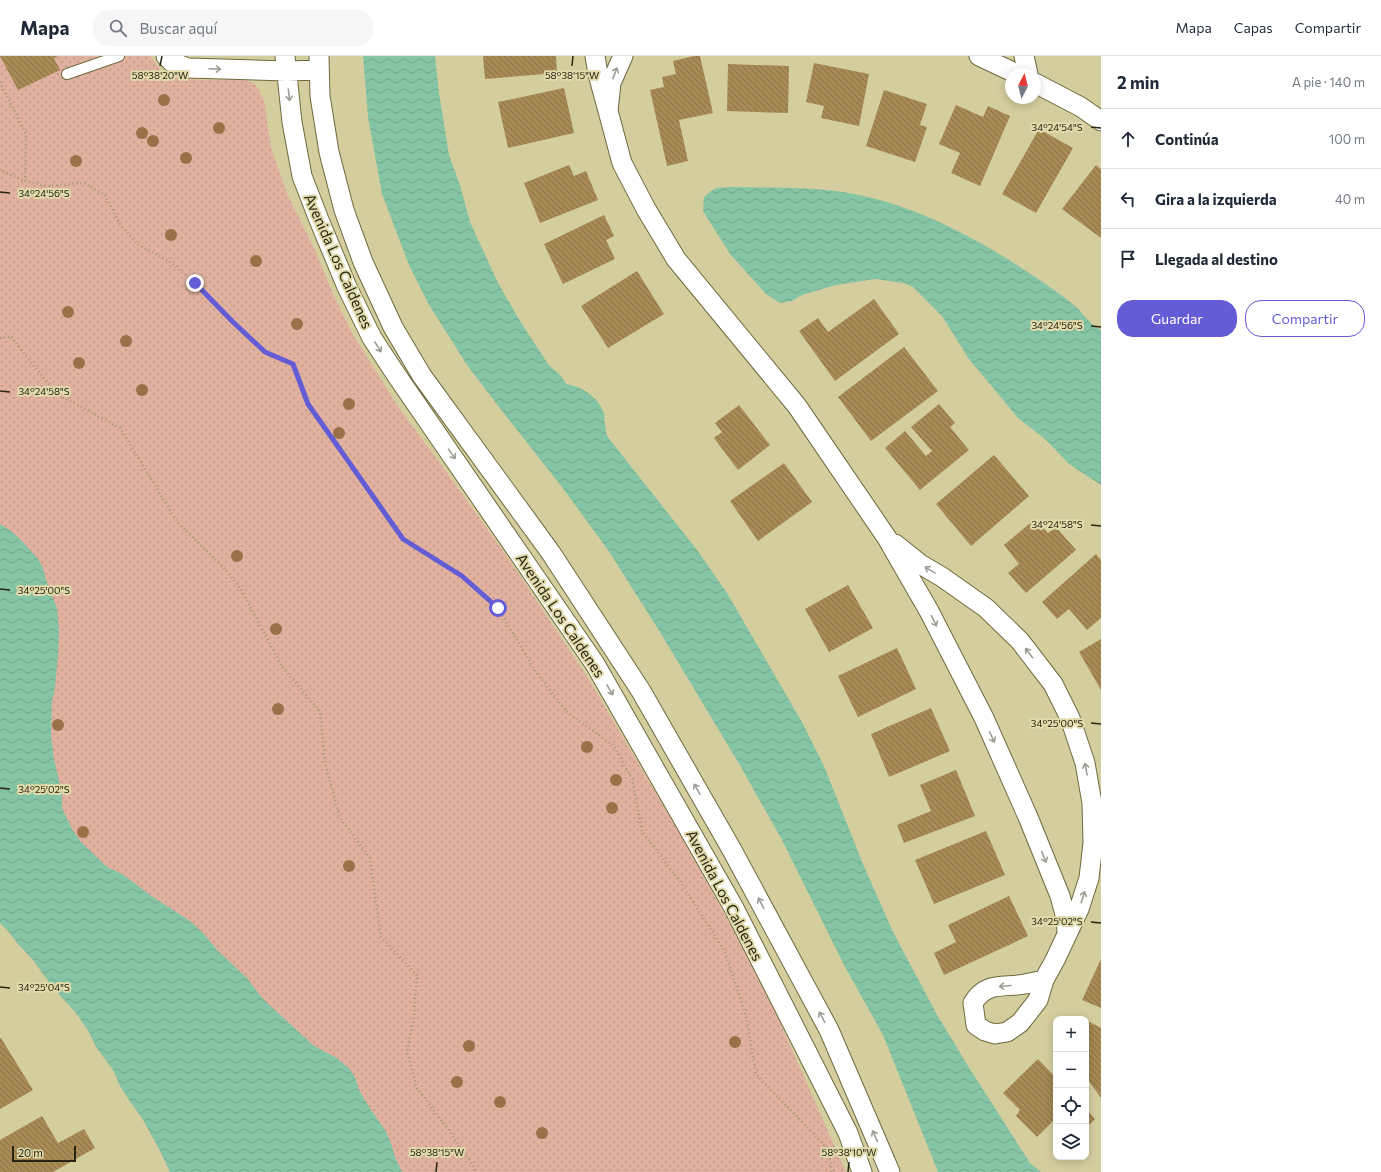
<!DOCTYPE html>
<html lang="es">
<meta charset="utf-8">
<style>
:root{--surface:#fff;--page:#f6f6f7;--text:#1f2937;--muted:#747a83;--line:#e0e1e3;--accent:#645cd5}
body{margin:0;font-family:Commissioner,sans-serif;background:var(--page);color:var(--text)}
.controls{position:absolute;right:12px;bottom:12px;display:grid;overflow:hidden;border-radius:8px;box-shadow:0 2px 10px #0003}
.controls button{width:36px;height:36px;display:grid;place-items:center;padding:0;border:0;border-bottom:1px solid var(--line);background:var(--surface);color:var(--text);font:20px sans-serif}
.compass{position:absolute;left:1005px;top:12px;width:36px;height:36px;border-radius:50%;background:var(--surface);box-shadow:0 2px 10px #0003;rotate:7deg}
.scale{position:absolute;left:12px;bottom:10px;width:64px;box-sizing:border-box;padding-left:4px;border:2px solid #282613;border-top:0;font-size:11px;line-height:14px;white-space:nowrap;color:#282613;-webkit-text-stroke:3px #e1dbac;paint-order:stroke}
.stop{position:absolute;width:12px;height:12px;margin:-9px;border:3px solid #645cd5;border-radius:50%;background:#fff}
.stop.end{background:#645cd5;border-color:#fff;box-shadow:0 1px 4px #0008}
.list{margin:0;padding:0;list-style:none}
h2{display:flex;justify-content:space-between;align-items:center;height:52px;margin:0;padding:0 16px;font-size:17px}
h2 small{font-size:13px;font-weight:400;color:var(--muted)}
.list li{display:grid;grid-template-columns:26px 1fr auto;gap:12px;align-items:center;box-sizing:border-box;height:60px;padding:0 16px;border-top:1px solid var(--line)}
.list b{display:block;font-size:15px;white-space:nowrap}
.list em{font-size:13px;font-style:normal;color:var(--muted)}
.actions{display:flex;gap:8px;padding:12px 16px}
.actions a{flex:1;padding:9px 0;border:1px solid var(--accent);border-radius:16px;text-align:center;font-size:14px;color:var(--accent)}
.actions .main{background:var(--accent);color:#fff}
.icon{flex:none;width:22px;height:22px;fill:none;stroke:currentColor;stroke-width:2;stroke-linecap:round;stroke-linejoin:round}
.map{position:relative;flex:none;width:1101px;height:1116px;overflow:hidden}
header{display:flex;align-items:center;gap:24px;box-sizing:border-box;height:56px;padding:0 20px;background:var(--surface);border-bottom:1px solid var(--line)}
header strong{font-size:19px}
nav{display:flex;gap:22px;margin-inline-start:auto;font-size:14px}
.search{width:280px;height:36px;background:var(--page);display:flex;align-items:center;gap:10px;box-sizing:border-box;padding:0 14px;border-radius:16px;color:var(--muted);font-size:15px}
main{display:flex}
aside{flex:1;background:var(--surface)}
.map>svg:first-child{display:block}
.grass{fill:url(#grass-dots)}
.water{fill:url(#water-waves)}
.building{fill:url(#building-back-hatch)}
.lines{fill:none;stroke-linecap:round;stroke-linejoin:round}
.service-casing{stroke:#6e693d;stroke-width:12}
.minor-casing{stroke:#6e693d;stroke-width:21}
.path{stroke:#9e9973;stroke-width:2.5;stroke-dasharray:1 3;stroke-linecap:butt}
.service{stroke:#fff;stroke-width:10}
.minor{stroke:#fff;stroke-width:19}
.tree{fill:#9a7048}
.oneway{stroke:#9e9d95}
.route{stroke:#645cd5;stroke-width:5}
.ticks{fill:none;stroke:#282613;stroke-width:1.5}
.labels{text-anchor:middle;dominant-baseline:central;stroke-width:4;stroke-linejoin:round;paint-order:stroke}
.street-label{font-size:15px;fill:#282613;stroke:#e1dbac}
.ticks-label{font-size:10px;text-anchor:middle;fill:#282613;stroke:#e1dbac;stroke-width:4;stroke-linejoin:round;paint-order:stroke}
</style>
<header>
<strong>Mapa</strong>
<div class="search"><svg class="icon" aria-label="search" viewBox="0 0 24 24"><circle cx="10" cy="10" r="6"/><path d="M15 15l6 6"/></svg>Buscar aquí</div>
<nav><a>Mapa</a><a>Capas</a><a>Compartir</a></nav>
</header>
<main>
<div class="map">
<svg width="1101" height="1116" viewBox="0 0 1101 1116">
<defs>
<pattern id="grass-dots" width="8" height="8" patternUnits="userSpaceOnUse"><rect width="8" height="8" fill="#e1b1a0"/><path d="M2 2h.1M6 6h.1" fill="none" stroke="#c19889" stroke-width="1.8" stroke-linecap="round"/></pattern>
<pattern id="water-waves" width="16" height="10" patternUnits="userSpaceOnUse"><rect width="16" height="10" fill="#85c4a4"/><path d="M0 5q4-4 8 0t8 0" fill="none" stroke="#73a88c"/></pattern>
<pattern id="building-back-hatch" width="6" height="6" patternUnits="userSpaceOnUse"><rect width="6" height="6" fill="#a78a54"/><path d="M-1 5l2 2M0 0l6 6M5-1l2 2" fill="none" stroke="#887144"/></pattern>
</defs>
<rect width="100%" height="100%" fill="#d4ce9f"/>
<path class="grass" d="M0,0H150L161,14L174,21L201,24L245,23L256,29L264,44L271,92L288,140L314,192L333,238L352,277L399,352L442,410L511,506L588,622L681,780L731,870L777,960L846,1116H170L159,1093L142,1062L129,1044L120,1030L113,1014L96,991L89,976L76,957L54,933L33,904L18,888L9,876L0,867Z"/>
<path class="water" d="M363,0H435L439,37L449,99L460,129L470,166L498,227L520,265L548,308L561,320L566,328C581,330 600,342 604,358C605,365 605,372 607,380L697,494L727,537L803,668L824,710L863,808L893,876L936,957L968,1010L1030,1107L1041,1116H938L883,979L844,909L782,784L741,711L660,576L608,494L562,431L506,360L467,309L428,247L409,209L382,138L368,61Z
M732,131C774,132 818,130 859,139C918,151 976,182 1026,215C1043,226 1059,237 1075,250C1084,258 1090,269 1101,274V429L1069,408L1045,383L1018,362L969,303L942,260L913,231L904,227L875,223L836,229L802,239L792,245L780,247L766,238L730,198L703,155L704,141L711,135L717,132Z
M0,468L11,475L23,486L38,503L43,512L46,524L57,552L59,575L58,598L55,632L52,646L51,680L54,703L62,738V752L72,773L81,786L107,811L124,819L150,839L190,865L204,878L218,895L247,922L262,942L314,990L335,1001L349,1012L355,1021L359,1034L369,1051L385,1074L391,1087L395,1101L402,1116H170L159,1093L142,1062L129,1044L120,1030L113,1014L96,991L89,976L76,957L54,933L33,904L18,888L9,876L0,867Z"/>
<path class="building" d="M0,0H58L54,2L60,14L18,34Z
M483,0H556L557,17L485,23Z
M694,0H700L713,57L679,64L688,105L667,110L650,34L664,31L662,21L676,18L673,5Z
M814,7L869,18L859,70L821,62L824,50L806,46Z
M728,8L789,10L788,57L727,55Z
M564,32L574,77L508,92L498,46Z
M884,34L927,48L920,69L927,71L915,106L866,90Z
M956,49L983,61L988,50L1010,60L980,130L951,117L960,97L939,88Z
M1039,73L1073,92L1036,157L1002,138Z
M569,109L574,120L586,115L598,144L540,167L524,127Z
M1096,109L1101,113V182L1062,153Z
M604,159L614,180L606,184L615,203L563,228L544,188Z
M637,215L664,258L608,292L581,250Z
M874,243L899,278L835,325L799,275L818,262L828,276Z
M904,291L938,335L871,385L838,341Z
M939,348L955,367L950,371L969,394L920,434L885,392L905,375L926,400L932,395L911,371Z
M739,349L770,389L738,414L714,382L722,376L715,367Z
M994,399L1029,440L971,490L936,448Z
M784,407L812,446L758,485L730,445Z
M1035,463L1048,477L1056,471L1076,494L1026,537L1008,517L1019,508L1004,489Z
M1096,498L1101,504V562L1087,574L1069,553L1057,563L1042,546Z
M848,529L873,572L829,596L805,553Z
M1101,583V634L1079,596Z
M897,592L916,633L858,661L838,620Z
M931,652L950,695L889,721L871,678Z
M956,714L975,760L904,787L897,769L931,755L920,729Z
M986,775L1005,819L934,848L915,804Z
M1009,840L1028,880L944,919L934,897L956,886L948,869Z
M1101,903V952L1082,944Z
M1086,964L1101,972V1042L1086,1021Z
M0,982H1L33,1034L0,1053Z
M1038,1003L1056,1022V1062L1037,1081L1016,1060L1020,1054L1003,1037Z
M1086,1053L1095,1063L1086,1072Z
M42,1060L58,1087L84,1073L95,1092L53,1116H0V1084Z"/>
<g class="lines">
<g class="service-casing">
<path id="service" d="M67,18L119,0"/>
</g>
<g class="minor-casing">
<path id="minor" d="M166,0L172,6L188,12L286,15L319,14
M285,0L292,66L302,120L319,164L347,231L372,282L397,320L595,608L734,852L848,1077L862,1116
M319,0L320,40L329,96L344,154L363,206L393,271L422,320L551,497L641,635L732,794L829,974L890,1116
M595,0L598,18L608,55L611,27L623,0
M979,0L1017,18
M1024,0L1028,18
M1035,27L1081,51L1101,65
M608,55L622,107L646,153L676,203L797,350L887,482L929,555L984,662L1028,761L1060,840L1066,862L1067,876
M895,488L920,508L942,521L986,552L1020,585L1053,628L1070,662L1085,707L1092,747L1093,787L1089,822L1079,853L1055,904L1044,924L1038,944L1020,967L1007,976L995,978L985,975L976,969L973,947C986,925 1004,932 1025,928C1032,927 1038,925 1044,924"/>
</g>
<path class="path" d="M0,26L26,78L25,125L0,114
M25,125L46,130L84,127L105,139L121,170L137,188L169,205L195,227L233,266L265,296L293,308L308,348L403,483L462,520L498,552L536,616L567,656L614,690L632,723L642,775L681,827L724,894L746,960L756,1018L828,1093L832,1116
M0,282L11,280L27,302L59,339L120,372L178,467L225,513L242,535L282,611L320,655L325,707L340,762L370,802L381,881L417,919L414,960L407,996L417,1032L448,1073L477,1116"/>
<use href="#service" class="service"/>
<use href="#minor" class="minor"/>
</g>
<g class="tree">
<circle cx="164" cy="44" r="6"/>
<circle cx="219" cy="72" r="6"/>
<circle cx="142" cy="77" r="6"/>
<circle cx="153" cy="85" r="6"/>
<circle cx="186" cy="102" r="6"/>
<circle cx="76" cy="105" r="6"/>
<circle cx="171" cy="179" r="6"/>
<circle cx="256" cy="205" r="6"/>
<circle cx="68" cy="256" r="6"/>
<circle cx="297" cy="268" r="6"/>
<circle cx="126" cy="285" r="6"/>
<circle cx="79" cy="307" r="6"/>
<circle cx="142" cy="334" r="6"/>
<circle cx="349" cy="348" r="6"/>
<circle cx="339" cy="377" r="6"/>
<circle cx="237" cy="500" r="6"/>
<circle cx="276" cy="573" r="6"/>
<circle cx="278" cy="653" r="6"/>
<circle cx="58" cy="669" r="6"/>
<circle cx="587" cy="691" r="6"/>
<circle cx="616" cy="724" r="6"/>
<circle cx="612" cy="752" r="6"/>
<circle cx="83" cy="776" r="6"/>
<circle cx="349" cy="810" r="6"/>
<circle cx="735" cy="986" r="6"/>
<circle cx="469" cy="990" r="6"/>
<circle cx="457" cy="1026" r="6"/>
<circle cx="500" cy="1046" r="6"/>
<circle cx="542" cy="1077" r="6"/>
</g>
<defs><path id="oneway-shaft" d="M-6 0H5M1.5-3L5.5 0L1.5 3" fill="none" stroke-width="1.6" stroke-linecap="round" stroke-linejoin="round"/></defs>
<g class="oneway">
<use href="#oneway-shaft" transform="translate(215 13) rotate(2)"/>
<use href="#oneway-shaft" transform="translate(615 17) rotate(-69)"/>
<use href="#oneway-shaft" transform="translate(289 39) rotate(83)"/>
<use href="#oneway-shaft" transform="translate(378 291) rotate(58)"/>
<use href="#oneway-shaft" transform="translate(452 398) rotate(55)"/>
<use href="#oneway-shaft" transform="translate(930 514) rotate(-149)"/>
<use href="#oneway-shaft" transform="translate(934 565) rotate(63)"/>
<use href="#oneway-shaft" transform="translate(1029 597) rotate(-127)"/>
<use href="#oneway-shaft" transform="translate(610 634) rotate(60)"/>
<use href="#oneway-shaft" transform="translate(992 681) rotate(66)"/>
<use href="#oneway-shaft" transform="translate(1086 713) rotate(-101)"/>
<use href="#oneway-shaft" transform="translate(697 733) rotate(-120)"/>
<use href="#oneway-shaft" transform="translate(1044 801) rotate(68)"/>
<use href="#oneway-shaft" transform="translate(1083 841) rotate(-73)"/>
<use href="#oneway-shaft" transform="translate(761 847) rotate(-118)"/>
<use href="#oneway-shaft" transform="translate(1005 930) rotate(175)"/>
<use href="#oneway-shaft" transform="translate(822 961) rotate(-118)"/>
<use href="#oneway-shaft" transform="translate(875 1080) rotate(-113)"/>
</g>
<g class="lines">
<path class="route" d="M195,227L233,266L265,296L293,308L308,348L403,483L462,520L498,552"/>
</g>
<path class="ticks" d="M160,10L162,0M572,10L573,0M1091,71L1101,72M0,136L10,137M1091,270L1101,271M0,335L10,336M1091,469L1101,470M0,533L10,534M1091,667L1101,668M0,732L10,733M1091,866L1101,867M0,931L10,932M436,1116L437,1106M848,1116L849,1106"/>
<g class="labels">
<g class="street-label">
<text transform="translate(339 205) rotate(66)">Avenida Los Caldenes</text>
<text transform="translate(561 559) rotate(56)">Avenida Los Caldenes</text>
<text transform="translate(725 839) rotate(62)">Avenida Los Caldenes</text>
</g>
</g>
<g class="ticks-label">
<text x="160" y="23">58°38'20"W</text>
<text x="572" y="23">58°38'15"W</text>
<text x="1057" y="75">34°24'54"S</text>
<text x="44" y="141">34°24'56"S</text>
<text x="1057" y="273">34°24'56"S</text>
<text x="44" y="339">34°24'58"S</text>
<text x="1057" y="472">34°24'58"S</text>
<text x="44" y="538">34°25'00"S</text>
<text x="1057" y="671">34°25'00"S</text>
<text x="44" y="737">34°25'02"S</text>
<text x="1057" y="869">34°25'02"S</text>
<text x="44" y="935">34°25'04"S</text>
<text x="437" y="1100">58°38'15"W</text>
<text x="849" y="1100">58°38'10"W</text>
</g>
</svg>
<div class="controls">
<button>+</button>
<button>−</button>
<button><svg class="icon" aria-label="locate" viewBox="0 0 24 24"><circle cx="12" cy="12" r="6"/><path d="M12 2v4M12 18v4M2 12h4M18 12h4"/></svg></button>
<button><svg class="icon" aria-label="layers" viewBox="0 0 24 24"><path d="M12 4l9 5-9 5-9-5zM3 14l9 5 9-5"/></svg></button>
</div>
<svg class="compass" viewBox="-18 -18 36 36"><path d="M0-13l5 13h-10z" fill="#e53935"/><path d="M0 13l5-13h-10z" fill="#747a83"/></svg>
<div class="scale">20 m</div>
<div class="stop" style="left:498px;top:552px"></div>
<div class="stop end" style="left:195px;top:227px"></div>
</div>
<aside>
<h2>2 min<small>A pie · 140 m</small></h2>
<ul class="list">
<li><svg class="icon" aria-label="ahead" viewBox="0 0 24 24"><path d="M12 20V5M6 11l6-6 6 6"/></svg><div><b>Continúa</b></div><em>100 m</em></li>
<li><svg class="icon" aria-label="left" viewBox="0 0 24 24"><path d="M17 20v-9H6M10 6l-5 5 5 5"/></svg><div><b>Gira a la izquierda</b></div><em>40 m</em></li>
<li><svg class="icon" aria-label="arrive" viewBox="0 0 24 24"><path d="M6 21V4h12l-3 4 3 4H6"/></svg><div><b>Llegada al destino</b></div></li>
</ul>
<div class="actions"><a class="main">Guardar</a><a>Compartir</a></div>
</aside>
</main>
